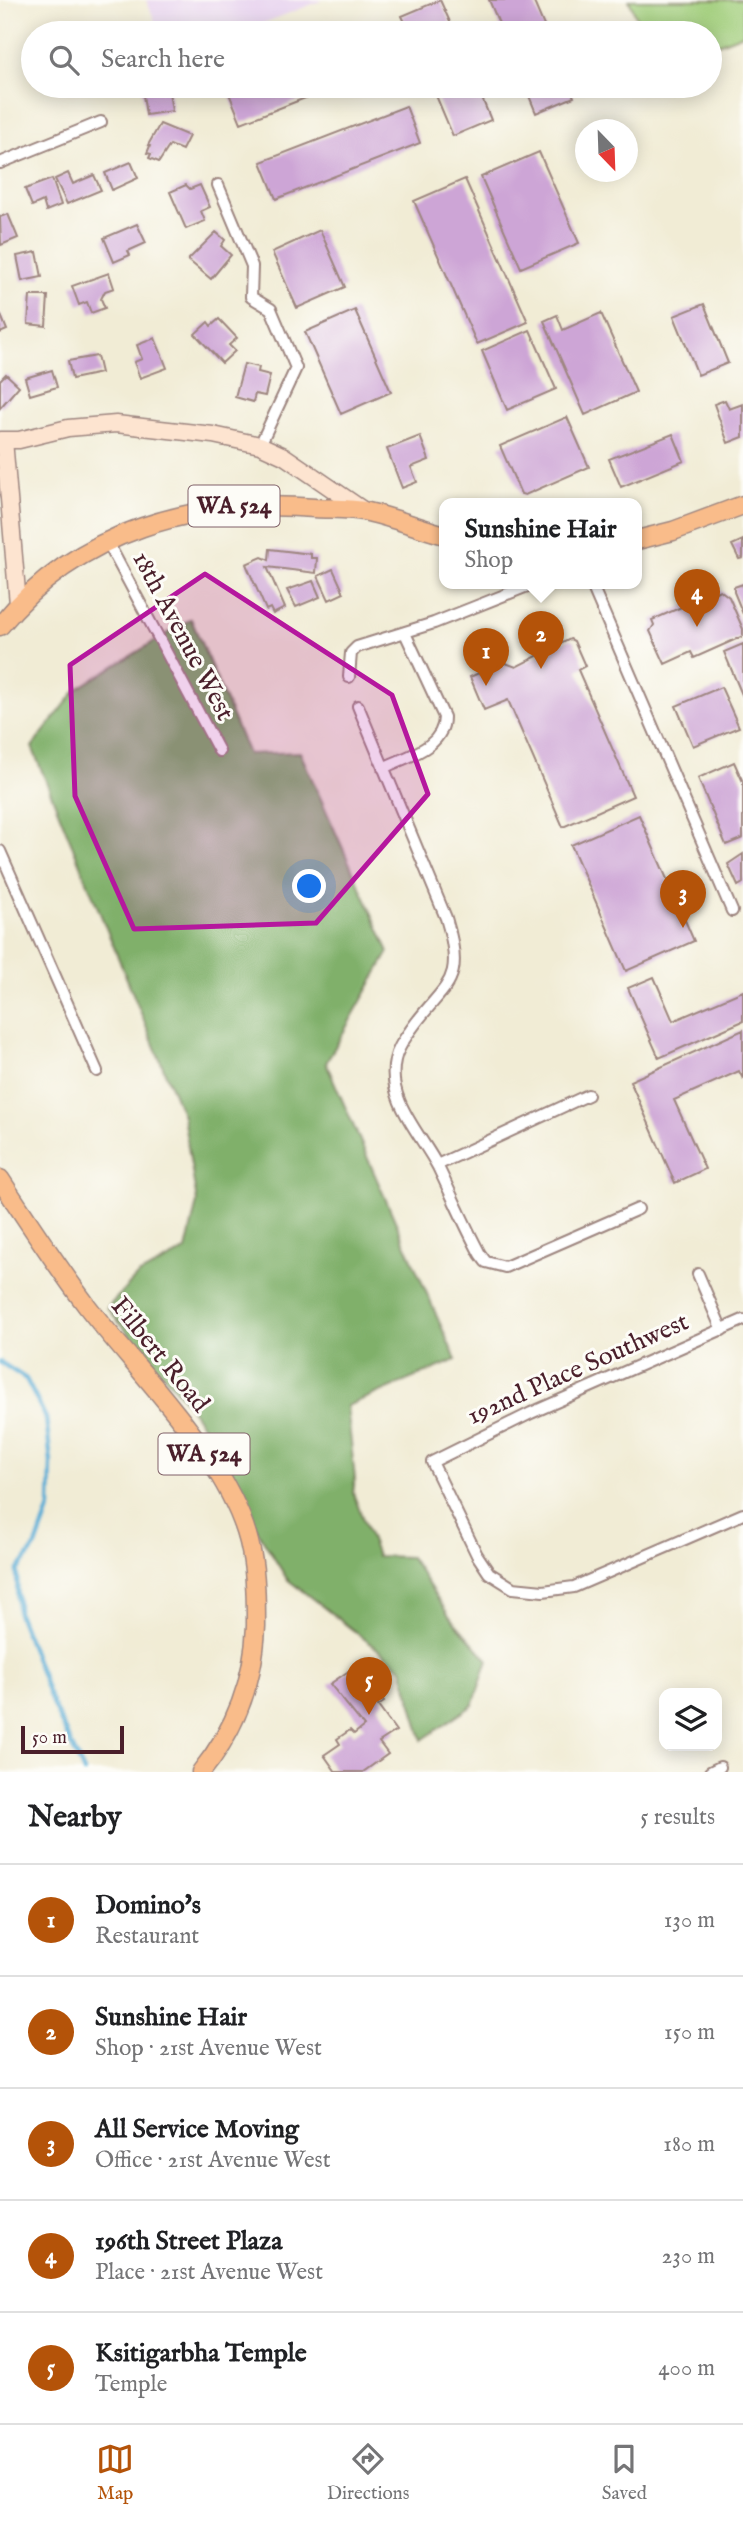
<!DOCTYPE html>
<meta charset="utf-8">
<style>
:root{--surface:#fff;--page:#f6f6f6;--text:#202124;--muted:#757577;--line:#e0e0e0;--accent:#b45309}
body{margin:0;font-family:"IM FELL English",serif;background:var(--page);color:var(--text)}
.controls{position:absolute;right:21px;bottom:21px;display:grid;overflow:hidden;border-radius:14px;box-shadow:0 4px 18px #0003}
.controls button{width:63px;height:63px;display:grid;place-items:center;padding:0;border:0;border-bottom:2px solid var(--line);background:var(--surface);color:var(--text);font:35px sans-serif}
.compass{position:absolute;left:575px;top:119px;width:63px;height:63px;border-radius:50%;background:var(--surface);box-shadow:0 4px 18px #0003;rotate:157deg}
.scale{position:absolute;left:21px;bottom:18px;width:103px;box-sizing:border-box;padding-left:7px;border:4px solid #4a1f2b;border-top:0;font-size:19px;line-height:24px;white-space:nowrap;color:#4a1f2b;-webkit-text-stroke:5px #fdfcf7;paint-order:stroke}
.you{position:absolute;left:310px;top:887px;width:24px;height:24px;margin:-18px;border:5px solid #fff;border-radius:50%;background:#1a73e8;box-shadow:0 0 0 10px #1a73e833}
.badge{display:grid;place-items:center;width:46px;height:46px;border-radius:50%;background:var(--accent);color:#fff;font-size:23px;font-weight:700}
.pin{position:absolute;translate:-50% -58px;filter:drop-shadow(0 2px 4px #0008)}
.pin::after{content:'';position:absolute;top:37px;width:24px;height:21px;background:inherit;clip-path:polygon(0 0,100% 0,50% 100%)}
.popup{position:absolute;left:439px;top:498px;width:203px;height:91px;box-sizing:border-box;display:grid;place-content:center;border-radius:14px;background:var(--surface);filter:drop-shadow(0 2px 5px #0005);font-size:23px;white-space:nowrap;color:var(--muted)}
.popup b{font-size:26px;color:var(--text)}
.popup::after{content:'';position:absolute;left:50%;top:100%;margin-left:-14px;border:14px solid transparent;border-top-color:var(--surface)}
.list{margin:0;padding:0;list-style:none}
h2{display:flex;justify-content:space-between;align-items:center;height:91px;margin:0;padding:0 28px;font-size:30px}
h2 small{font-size:23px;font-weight:400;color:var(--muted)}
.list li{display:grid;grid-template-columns:46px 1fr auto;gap:21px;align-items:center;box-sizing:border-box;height:112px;padding:0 28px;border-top:2px solid var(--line)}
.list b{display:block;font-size:26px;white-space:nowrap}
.list p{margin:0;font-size:23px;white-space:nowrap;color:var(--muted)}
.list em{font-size:23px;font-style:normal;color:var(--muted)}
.icon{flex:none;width:38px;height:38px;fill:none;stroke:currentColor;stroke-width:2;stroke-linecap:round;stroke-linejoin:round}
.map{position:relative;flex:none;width:743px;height:1772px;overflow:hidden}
.search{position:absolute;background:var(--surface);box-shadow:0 4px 18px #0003;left:21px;right:21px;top:21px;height:77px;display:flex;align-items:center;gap:18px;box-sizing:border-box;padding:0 24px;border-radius:38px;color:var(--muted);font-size:26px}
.sheet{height:651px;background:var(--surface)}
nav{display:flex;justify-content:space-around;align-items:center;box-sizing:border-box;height:98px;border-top:2px solid var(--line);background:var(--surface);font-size:19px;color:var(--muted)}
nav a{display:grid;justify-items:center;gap:4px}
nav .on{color:var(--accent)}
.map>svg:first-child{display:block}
.built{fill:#e7d2ef}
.green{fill:#a0cd7a;stroke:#757652;stroke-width:2}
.forest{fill:#80b06a;stroke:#65684a;stroke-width:2}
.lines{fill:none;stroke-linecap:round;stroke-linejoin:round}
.stream{stroke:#5aadd5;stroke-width:4.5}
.building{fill:#cda5d6}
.street-casing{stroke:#9e8680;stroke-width:14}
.secondary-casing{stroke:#9e8680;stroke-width:19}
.primary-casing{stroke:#9e8680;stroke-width:21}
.street{stroke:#fff;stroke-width:10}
.secondary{stroke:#fde4d0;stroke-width:16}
.primary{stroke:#f9bc8a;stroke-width:18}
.marked{fill:#b5179e;fill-opacity:0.2;stroke:#b5179e;stroke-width:5;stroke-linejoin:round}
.labels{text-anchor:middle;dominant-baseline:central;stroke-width:6;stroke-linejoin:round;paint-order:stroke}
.shield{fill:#fdfcf7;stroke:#806168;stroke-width:2}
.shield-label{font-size:24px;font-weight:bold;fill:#4a1f2b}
.street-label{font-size:26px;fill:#4a1f2b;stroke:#fdfcf7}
</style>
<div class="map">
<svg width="743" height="1772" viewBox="0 0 743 1772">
<rect width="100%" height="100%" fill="#fdfcf7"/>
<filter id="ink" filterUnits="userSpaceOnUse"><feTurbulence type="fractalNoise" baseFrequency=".0143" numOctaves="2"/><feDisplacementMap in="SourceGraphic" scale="14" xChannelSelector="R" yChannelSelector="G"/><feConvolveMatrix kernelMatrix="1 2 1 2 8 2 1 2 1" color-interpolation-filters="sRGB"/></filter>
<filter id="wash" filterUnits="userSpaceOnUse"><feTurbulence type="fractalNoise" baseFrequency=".00686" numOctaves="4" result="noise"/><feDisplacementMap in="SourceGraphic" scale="28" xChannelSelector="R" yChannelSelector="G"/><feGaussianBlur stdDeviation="1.57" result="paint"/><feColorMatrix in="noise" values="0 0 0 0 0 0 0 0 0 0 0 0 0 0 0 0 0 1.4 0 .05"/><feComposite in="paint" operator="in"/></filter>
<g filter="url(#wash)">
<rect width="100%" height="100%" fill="#f1ecd5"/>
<path class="built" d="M146,0H323L238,33H160Z"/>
<path class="green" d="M629,0H743V34L710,47V33H643Z"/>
<path class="forest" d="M191,619L248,754L300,752L389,952L326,1063L456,1360L347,1406L355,1479L353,1493L377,1556L410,1557L450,1617L488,1660L473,1705L422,1740L402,1668L287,1579L257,1530L227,1461L186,1402L107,1308L138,1275L186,1250L197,1202L183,1116L32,747L77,689Z"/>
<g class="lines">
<path class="stream" d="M0,1362L26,1379L46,1418L51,1462L50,1507L36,1546L17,1571L18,1613L53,1705L84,1772"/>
</g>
<g id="blocks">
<path class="building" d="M440,0L455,33H410L402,16Z
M489,0H533L547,33H503Z
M168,86L172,111L146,115L142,88Z
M226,86H336L241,123Z
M432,86H477L491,120L453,136Z
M525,86H569L574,97L536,113Z
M406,106L420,143L276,199L261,162Z
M160,124L189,136L182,150L170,145L159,162L149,158L151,154L147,153L150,146L148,145Z
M539,152L579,243L521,268L481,177Z
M131,162L138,178L112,190L105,173Z
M68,173L73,184L94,175L101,190L67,204L55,179Z
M52,179L61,205L46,211L43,201L32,206L25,189Z
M465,179L528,322L477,344L414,201Z
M186,185L190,189L200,185L210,207L201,211L205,221L186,229L170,192Z
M8,214L18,238L1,245L0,217Z
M137,224L146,243L128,251L130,255L114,262L104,238Z
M320,230L345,287L297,308L272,252Z
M216,232L225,240L221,246L231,255L211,279L188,260Z
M37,252L42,277L22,281L17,256Z
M109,273L114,288L105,291L101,299L105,308L91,313L87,302L79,305L72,286Z
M30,296H48L46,326L28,324Z
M704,304L728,363L698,375L674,316Z
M355,310L391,392L341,414L305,332Z
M0,313L7,330L0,333Z
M601,313L636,392L585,415L544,321L557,315L563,330Z
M219,319L237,338L229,345L235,351L222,363L195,334L208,322L211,326Z
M530,330L556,389L507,410L482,351Z
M155,338L167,368L140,378L134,362L142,359L137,345Z
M97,356L101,373L72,379L68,361Z
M244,364L259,367L258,372L270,375L265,396L255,394L253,402L235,397Z
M52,370L57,387L30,395L25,378Z
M6,374L19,386L0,408V380Z
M725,400L729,409L743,404V437L728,443L714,404Z
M567,417L589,467L525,495L521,494L500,446Z
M673,434L684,461L621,487L609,459Z
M420,436L429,460L411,467L417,482L402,488L387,449Z
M743,540V558L739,559L732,545Z
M270,549L311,554V558H317L316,573L267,567L285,608L273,614L270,608L266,610L246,564L262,557L269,560Z
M333,569L344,593L329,600L318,576Z
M313,581L320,597L296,607L287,590Z
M743,584V614L734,592V587Z
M720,590L729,597L743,629V636L694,658L691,652L665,664L650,631L654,625L652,620Z
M570,639L574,641L585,666L578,670L633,796L563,827L508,700L484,710L470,677L503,662L516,667Z
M743,644V697L724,652Z
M721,687L739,727L693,746L676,706Z
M734,762L743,782V838L726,845L698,778Z
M639,815L694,941L626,971L571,845Z
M743,854V883L738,886L728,864Z
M654,977L673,1021L743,991V1021L659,1058L628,988Z
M743,1030V1079L739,1071L674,1100L705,1169L675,1183L630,1081Z
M359,1664L384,1702L378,1706L396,1731L379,1742L388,1754L363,1772H336L324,1755L340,1744L337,1739L350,1730L354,1734L364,1726L330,1684Z"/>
</g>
</g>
<g filter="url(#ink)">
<use href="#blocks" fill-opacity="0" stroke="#9e8680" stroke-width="2"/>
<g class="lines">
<g class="street-casing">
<path id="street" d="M0,163L101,122
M218,185L252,266L251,297L271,309L296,368L260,445
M108,543L219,751
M591,583L732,911
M349,677L351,653L357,647L434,623L535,583
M358,706L446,918C467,986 444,982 410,1031C404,1040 397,1049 395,1060C386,1100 421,1134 438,1167C452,1196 465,1226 480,1254L486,1262L505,1267L638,1209
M383,768C407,756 444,748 444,717L405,633
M0,851L97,1071
M437,1165L588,1095
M698,1274L722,1330
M743,1320L531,1413L432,1462L477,1555L489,1573L513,1588L543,1591L574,1587L743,1514
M710,1772L720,1767"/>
</g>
<g class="secondary-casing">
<path id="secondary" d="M0,440H19L68,428L116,424L213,435L260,445L284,456L366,512
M4,440L18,604"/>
</g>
<g class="primary-casing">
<path id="primary" d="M637,540L673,531L743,505
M0,626C78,530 196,498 315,508C332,509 351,508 368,512C394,518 419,528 445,535
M0,1179C28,1222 56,1265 87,1306C140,1375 235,1465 251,1551C256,1576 256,1601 256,1626C254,1680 235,1730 201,1772"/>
</g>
<use href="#street" class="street"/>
<use href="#secondary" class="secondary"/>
<use href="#primary" class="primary"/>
</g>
</g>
<path class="marked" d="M205,574L392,695L428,794L316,923L134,929L75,796L70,665Z"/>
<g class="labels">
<g class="shield">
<rect x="188.5" y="485.5" width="91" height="41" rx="5"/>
<rect x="158.5" y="1433.5" width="91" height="41" rx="5"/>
</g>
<g class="shield-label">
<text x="234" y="506">WA 524</text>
<text x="204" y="1454">WA 524</text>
</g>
<g class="street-label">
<text transform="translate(183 636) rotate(62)">18th Avenue West</text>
<text transform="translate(160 1355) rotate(51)">Filbert Road</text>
<text transform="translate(578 1369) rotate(-24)">192nd Place Southwest</text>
</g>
</g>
</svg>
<div class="controls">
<button><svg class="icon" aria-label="layers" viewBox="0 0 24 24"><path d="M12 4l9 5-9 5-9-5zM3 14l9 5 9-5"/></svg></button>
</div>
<svg class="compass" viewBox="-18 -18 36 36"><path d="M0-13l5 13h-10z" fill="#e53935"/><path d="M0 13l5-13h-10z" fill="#757577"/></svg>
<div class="scale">50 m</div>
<div class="you"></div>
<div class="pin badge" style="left:486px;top:686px">1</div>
<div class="pin badge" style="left:541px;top:669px">2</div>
<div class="popup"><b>Sunshine Hair</b>Shop</div>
<div class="pin badge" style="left:683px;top:928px">3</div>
<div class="pin badge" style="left:697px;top:627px">4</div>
<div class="pin badge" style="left:369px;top:1715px">5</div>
<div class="search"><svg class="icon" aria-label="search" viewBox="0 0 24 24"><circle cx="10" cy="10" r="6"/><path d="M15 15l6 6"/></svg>Search here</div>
</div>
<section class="sheet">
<h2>Nearby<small>5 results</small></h2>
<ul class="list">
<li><span class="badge">1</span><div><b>Domino's</b><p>Restaurant</p></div><em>130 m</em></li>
<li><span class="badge">2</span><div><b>Sunshine Hair</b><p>Shop · 21st Avenue West</p></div><em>150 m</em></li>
<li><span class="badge">3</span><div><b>All Service Moving</b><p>Office · 21st Avenue West</p></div><em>180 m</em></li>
<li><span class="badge">4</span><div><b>196th Street Plaza</b><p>Place · 21st Avenue West</p></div><em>230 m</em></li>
<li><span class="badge">5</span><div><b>Ksitigarbha Temple</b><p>Temple</p></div><em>400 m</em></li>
</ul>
</section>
<nav>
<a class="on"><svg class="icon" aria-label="map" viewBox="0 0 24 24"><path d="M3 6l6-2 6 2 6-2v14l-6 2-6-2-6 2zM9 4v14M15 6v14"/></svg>Map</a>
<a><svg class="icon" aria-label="directions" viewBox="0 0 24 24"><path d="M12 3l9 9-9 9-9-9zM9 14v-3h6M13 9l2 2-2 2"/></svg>Directions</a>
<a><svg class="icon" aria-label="saved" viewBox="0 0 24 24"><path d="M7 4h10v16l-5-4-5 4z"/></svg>Saved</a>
</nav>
